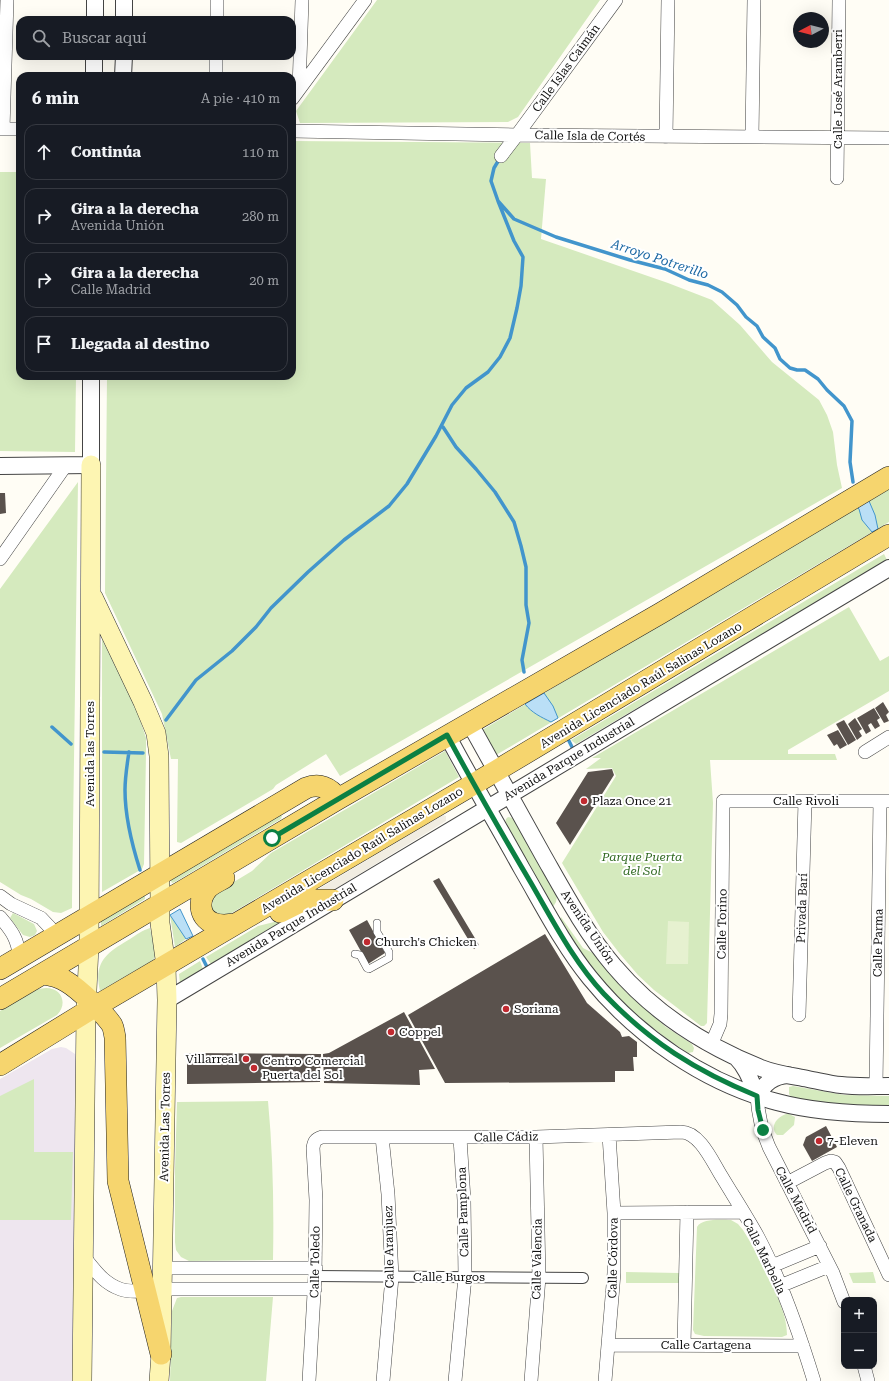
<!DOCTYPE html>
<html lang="es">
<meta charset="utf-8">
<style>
:root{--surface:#171b24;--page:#242831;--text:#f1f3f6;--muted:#9ea1a6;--line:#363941}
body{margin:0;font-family:"Roboto Serif",serif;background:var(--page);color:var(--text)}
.controls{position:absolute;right:12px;bottom:12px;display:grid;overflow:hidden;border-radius:8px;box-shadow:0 4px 16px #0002}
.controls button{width:36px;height:36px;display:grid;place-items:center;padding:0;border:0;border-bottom:1px solid var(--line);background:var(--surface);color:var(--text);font:20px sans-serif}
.compass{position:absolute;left:793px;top:12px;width:36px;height:36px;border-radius:50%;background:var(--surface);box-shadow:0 4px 16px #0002;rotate:263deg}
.stop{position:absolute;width:12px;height:12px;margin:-9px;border:3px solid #0b8043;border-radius:50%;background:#fff}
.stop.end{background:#0b8043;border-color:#fff;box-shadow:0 1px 4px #0008}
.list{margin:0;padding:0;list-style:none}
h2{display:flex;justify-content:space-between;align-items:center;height:52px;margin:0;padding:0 16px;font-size:17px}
h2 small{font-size:13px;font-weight:400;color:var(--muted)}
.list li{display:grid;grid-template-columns:26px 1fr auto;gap:12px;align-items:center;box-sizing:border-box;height:56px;margin:0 8px 8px;padding:0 8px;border:1px solid var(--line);border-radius:12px}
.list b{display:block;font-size:15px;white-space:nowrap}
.list p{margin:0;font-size:13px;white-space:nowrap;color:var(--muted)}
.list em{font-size:13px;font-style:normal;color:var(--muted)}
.icon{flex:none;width:22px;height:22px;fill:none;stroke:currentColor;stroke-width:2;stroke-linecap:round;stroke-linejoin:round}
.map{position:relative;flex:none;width:889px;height:1381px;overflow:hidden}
.search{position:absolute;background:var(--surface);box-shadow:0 4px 16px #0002;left:16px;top:16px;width:280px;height:44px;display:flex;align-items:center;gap:10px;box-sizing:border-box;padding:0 14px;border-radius:12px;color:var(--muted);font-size:15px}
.panel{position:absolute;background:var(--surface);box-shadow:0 4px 16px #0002;left:16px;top:72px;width:280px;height:308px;border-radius:12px}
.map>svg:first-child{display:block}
.industrial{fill:#eee6ef}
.green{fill:#d5eabe}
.pitch{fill:#e6f1d0}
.plaza{fill:#f1ede2}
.water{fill:#badff6;stroke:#4295cc}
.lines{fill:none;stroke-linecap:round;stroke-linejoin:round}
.stream{stroke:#4295cc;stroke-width:3.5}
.building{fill:#5a524d}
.service-casing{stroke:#444;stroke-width:8}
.pedestrian-casing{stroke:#444;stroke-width:12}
.minor-casing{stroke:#444;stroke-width:14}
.tertiary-casing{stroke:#444;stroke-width:18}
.secondary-casing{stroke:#333;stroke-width:20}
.primary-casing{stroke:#222;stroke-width:22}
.service{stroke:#fff;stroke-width:7}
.pedestrian{stroke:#fff;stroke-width:10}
.minor{stroke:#fff;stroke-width:13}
.tertiary{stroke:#fff;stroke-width:16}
.secondary{stroke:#fdf5b2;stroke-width:19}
.primary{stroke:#f6d56e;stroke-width:21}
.route{stroke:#0b8043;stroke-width:5}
.poi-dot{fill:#c02a30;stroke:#fff;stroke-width:1.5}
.labels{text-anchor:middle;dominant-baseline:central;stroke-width:4;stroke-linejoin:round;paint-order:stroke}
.street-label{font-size:12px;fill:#111;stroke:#fff}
.poi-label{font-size:12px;fill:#111;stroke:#fff;text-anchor:start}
.park-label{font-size:12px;font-style:italic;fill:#306921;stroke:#fff}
.water-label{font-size:13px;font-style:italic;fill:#1a67a3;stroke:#fff}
</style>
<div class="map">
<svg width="889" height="1381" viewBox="0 0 889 1381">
<rect width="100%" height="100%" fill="#fffdf5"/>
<path class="industrial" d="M61,1047L66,1048L75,1054L77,1068L72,1381H0V1079L52,1049Z"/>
<path class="green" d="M377,0H600L518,117L508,122L300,123L296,111Z
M292,141L530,143L532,178L546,179L541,239L668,283L712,300L740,325L772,362L819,400L827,415L833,432L837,465L842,488L340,776L326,754L276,785L273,789L181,843L177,842L178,759H171L162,714L105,593L107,376H292Z
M0,172H20V376H76L75,452L0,451Z
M78,482L72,899V908L61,913L53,912L31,899L21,895L0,882V589Z
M889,489V522L496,755L482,730Z
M884,554L887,560L576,744L571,740Z
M849,607L880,661L889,656V691L788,750V754H835L837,760H710L713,803L707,1023L704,1026H701L654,990L638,975L620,954L603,932L562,863L616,776L612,768L586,769L601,758H592Z
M102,639L138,713L146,738V754L144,864L142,869L102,892Z
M445,751L459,777L225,917L211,911L214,894L252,871L271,853Z
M280,814L282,816L281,819L175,882L172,883L170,879Z
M508,817L513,818L557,896L556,902L553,907L505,823L506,819Z
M145,893V899L101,926V921Z
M306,907L211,964L206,957L258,926L278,921Z
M13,913L34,924L37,931L35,935L30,937L23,935L10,918Z
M170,915L186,939L175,947Z
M561,917L583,948L593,953L626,992L666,1027L692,1044L694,1048L693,1052L688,1053C651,1029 617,1000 590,965C579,951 570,935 560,919Z
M150,928L156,955L153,960L100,991C93,961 108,952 130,939C136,935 143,930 150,928Z
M200,961L203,969L180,984L179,974Z
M46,988C62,988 68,1004 57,1015L0,1048V1011L38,989Z
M34,1079V1152H73L71,1220H0V1096Z
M793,1086L844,1095L889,1096V1106L861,1107L798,1099L791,1097L789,1094V1087Z
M268,1101C273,1154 274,1207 273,1260L189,1261L181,1257L176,1250L175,1242V1169L177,1102Z
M786,1114H789L795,1117L794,1125L783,1135H777C769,1127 777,1117 786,1114Z
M731,1220L738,1224L743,1230C751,1242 757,1255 763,1268C773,1288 787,1311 787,1335L782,1337L704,1336L695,1334L693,1330L697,1227C702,1218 721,1220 731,1220Z
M626,1272L679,1273V1283H626Z
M873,1272L876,1283H853L849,1273Z
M181,1297H273L266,1381H170L172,1311L177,1298Z"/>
<path class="pitch" d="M668,921L689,922L688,964H666Z"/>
<path class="plaza" d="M443,815L446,816V821L330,892L312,893Z"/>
<path class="water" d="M869,501L875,515L878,529L872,532L862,520L859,509L857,507Z
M544,693L553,706L558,718L551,722C541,717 532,713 525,704Z
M180,909L193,936L186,939L170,915Z"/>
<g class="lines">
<path class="stream" d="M500,158L494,168L491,181L498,201L514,219L556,237L630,260L665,269L689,280L708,285L722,292L737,305L746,317L757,326L763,337L775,348L780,359L790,368L797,370H805L818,379L827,390L844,406L852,421L850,462L853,482
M443,427L456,447L476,469L495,492L514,522L521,546L526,567V605L529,623L522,660L524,672
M166,720L196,680L232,651L256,627L271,608L308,572L344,540L389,506L407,484L436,436L452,405L466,388L488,372L500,357L510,338L517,308L521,286L523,257L514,241L498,201
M52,727L71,744
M569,741L572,747
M104,752L143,753
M129,752C127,765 125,777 125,790C125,817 132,845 140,870
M203,959L207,967"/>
</g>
<path class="building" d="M0,493H5L6,513L0,514Z
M883,702L889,712L886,715L889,721L884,723L875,708Z
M874,708L880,718L877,720L880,726L875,729L871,723L868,725L871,731L866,734L857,718Z
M855,718L862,729L859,731L862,736L857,740L848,724Z
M844,720L856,740L848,745L836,724Z
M838,730L847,745L840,749L837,744L834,746L827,735Z
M612,769L614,775L570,845L556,823L588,772Z
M439,878L479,945L474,949L433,881Z
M367,920L385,953L368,964L349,930Z
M545,934L587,1003L620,1032L622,1037L629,1036L637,1042V1057H633L634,1071H615V1082L445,1083L408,1015Z
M404,1012L435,1069L419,1070L420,1085L324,1083L323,1054L329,1053Z
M187,1053L321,1054L320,1082L187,1084Z
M826,1126L837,1147L812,1161L803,1145L806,1137Z"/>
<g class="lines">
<g class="service-casing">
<path id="service" d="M355,954L360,955L367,968L369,969L389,958V952L377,932V923"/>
</g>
<g class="pedestrian-casing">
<path id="pedestrian" d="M315,1276L583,1278"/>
</g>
<g class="minor-casing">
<path id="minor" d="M217,20V0
M216,76V56
M299,89L302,0
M292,99L365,0
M0,129H20
M3,129L7,0
M292,131L517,135L889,138
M666,137L668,0
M752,137L754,0
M501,156L517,135L616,0
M837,178L839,0
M0,559L66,465
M865,752L889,737
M0,896L11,904L41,918L57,935
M0,917C11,930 19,940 19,958
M799,1015L805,801
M711,1045L720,1024L721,1014L723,801H889
M876,1086L880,801
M757,1096C758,1114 762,1131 769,1147L833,1273L844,1302
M382,1137L388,1194L392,1277L383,1381
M787,1183L825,1163L831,1161L835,1162L839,1168L889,1275
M614,1213L743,1212
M84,1257C95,1270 103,1283 120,1289C134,1294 151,1289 165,1289C215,1289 265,1289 315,1289
M772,1266L820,1246
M163,1268H316
M780,1286L829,1266
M609,1345L803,1346
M684,1345L687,1212
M864,1366L868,1381
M309,1381L315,1276L316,1200L313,1148C314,1142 315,1139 322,1137H536L681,1132C700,1132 713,1163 722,1177C734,1197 747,1217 758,1237C782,1282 799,1332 814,1381
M455,1381L465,1277L464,1200L460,1138
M531,1381L539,1277L536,1137
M605,1381L614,1273V1213L609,1135"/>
</g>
<g class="tertiary-casing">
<path id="tertiary" d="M95,20V0
M124,20V0
M94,76V56
M123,76L124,56
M0,466L91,465V376
M469,722C494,767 519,812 544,857C565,894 586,933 614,966C653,1012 706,1046 761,1068C776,1074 793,1076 808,1079C819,1081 830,1084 841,1085C857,1087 873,1086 889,1086
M447,735C471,780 497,824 522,869C543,905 563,945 590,978C637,1036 705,1083 777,1102C814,1112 852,1114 889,1114
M167,1000L889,568
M736,1057C747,1068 751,1081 757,1096
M757,1096C765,1083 773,1076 788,1075"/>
</g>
<g class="secondary-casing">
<path id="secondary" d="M93,597L143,702L156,733L159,756L160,905V923L166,966L167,1000L161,1354L159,1381
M82,1381L86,1012L89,946L91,465"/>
</g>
<g class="primary-casing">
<path id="primary" d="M224,878C219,881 212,884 208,888C198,899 198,917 213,923C220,926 228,925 235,924
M280,912L304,900H333
M0,969L306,788C319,783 330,787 338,799
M43,974C52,975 60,977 67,982C79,989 104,1013 112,1025C114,1029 114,1033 115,1037L118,1181L161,1354
M0,999L338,799L661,613L889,477
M0,1065L86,1012L496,771L889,535"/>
</g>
<use href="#service" class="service"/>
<use href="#pedestrian" class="pedestrian"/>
<use href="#minor" class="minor"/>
<use href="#tertiary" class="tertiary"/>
<use href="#secondary" class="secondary"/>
<use href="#primary" class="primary"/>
</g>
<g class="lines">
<path class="route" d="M272,838L447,735C474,785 502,834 531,883C553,921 574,962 604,994C650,1042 696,1071 757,1096L758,1110L763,1130"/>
</g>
<g class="poi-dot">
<circle cx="584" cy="801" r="4"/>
<circle cx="367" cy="942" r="4"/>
<circle cx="506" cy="1009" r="4"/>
<circle cx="391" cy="1032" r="4"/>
<circle cx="246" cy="1059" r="4"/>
<circle cx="254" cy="1068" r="4"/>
<circle cx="819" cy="1141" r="4"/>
</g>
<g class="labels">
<g class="street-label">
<text transform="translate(566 68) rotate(-54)">Calle Islas Caimán</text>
<text transform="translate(838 89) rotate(-90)">Calle José Aramberri</text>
<text transform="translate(590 136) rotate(1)">Calle Isla de Cortés</text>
<text transform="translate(641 685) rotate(-31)">Avenida Licenciado Raúl Salinas Lozano</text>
<text transform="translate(90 754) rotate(-90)">Avenida las Torres</text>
<text transform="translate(569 759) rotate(-31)">Avenida Parque Industrial</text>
<text x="806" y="801">Calle Rivoli</text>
<text transform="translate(362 850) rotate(-31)">Avenida Licenciado Raúl Salinas Lozano</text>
<text transform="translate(802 908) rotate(-88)">Privada Barí</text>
<text transform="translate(722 924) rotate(-89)">Calle Torino</text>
<text transform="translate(291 925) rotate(-31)">Avenida Parque Industrial</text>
<text transform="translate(588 927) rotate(56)">Avenida Unión</text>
<text transform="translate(878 943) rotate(-89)">Calle Parma</text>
<text transform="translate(165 1127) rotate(-89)">Avenida Las Torres</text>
<text transform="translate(506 1137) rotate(-1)">Calle Cádiz</text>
<text transform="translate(796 1200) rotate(62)">Calle Madrid</text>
<text transform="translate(856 1205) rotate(64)">Calle Granada</text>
<text transform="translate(463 1212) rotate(-92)">Calle Pamplona</text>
<text transform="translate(389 1247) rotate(-91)">Calle Aranjuez</text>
<text transform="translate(764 1256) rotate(64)">Calle Marbella</text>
<text transform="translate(613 1258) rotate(-89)">Calle Córdova</text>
<text transform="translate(537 1259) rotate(-89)">Calle Valencia</text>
<text transform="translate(315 1262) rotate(-89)">Calle Toledo</text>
<text x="449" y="1277">Calle Burgos</text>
<text x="706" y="1345">Calle Cartagena</text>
</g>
<g class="poi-label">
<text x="592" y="801">Plaza Once 21</text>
<text x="375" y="942">Church's Chicken</text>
<text x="514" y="1009">Soriana</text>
<text x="399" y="1032">Coppel</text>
<text x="238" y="1059" text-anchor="end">Villarreal</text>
<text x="262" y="1061">Centro Comercial<tspan x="262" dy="14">Puerta del Sol</tspan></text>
<text x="827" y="1141">7-Eleven</text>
</g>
<g class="park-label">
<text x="642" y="857">Parque Puerta<tspan x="642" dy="14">del Sol</tspan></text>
</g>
<g class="water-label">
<text transform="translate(660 259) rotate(18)">Arroyo Potrerillo</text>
</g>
</g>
</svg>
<div class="controls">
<button>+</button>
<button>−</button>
</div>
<svg class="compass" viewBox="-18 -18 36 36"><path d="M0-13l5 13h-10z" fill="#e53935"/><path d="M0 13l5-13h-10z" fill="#9ea1a6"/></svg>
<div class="stop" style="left:272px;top:838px"></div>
<div class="stop end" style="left:763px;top:1130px"></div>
<div class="search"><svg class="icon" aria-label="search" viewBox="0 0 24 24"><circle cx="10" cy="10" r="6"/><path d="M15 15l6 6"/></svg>Buscar aquí</div>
<section class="panel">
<h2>6 min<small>A pie · 410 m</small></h2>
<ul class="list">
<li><svg class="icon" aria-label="ahead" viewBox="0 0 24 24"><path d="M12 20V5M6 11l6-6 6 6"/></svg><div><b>Continúa</b></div><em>110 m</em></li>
<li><svg class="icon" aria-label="right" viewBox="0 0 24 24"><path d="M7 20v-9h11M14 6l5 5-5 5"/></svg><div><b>Gira a la derecha</b><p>Avenida Unión</p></div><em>280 m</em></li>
<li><svg class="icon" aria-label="right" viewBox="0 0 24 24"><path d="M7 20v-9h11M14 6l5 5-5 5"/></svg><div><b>Gira a la derecha</b><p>Calle Madrid</p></div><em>20 m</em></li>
<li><svg class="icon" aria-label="arrive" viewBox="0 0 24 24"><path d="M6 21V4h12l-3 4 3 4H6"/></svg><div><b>Llegada al destino</b></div></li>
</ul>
</section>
</div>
